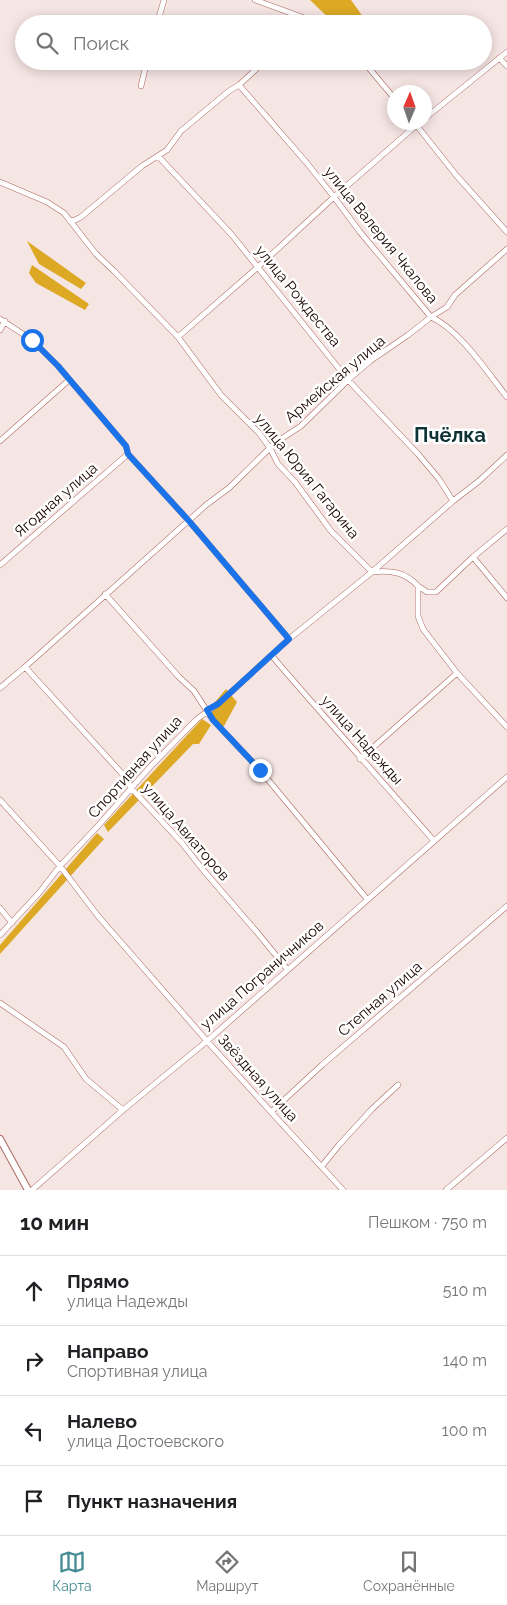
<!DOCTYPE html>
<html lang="ru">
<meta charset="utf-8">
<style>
:root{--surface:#fff;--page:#f2f2f2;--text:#202124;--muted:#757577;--line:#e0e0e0;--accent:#448b93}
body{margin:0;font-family:Raleway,sans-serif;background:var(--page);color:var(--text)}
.compass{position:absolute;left:387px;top:85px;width:45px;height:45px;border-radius:50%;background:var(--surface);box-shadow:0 2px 12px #0003;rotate:2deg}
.stop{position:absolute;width:15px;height:15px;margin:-11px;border:4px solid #1a73e8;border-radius:50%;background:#fff}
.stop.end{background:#1a73e8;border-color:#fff;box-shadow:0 1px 5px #0008}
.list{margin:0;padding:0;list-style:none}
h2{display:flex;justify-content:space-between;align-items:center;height:65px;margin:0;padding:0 20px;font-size:21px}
h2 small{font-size:16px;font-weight:400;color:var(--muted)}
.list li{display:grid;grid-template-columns:32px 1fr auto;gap:15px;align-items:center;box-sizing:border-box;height:70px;padding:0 20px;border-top:1px solid var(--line)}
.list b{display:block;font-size:19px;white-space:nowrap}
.list p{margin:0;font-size:16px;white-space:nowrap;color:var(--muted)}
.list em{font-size:16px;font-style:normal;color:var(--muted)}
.icon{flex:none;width:28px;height:28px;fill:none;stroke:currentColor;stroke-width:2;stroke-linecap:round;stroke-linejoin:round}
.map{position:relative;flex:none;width:507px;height:1190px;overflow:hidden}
.search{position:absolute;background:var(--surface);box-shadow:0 2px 12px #0003;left:15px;right:15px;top:15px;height:55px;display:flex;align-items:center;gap:12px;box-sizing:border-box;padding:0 18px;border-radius:28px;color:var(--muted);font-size:19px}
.sheet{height:345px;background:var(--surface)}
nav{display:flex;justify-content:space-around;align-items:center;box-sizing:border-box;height:70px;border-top:1px solid var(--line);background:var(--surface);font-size:14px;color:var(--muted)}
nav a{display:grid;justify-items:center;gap:2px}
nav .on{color:var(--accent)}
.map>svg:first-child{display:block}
.forest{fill:#dda925}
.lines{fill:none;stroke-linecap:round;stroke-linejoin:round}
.minor-casing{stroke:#ad6661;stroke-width:6}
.tertiary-casing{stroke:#ad6661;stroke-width:8}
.minor{stroke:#fff;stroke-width:5}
.tertiary{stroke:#fff;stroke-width:6}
.route{stroke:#1a73e8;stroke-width:6}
.labels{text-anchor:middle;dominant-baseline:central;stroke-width:5;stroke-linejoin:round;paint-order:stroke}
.street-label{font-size:15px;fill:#1b0303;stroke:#fff}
.district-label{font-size:20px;font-weight:bold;fill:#0f3235;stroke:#fff}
</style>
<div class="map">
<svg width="507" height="1190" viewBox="0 0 507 1190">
<rect width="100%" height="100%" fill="#f5e5e3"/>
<path class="forest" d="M310,0H351L366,21V24H335Z
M27,241L86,283L81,289L39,264Z
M32,265L89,304L85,310L36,283L29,273Z
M226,689L237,702L224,726L218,727L209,709Z
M202,719L211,725L199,744H193L108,832L104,825Z
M97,833L104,839L0,954V945Z"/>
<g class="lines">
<g class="minor-casing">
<path id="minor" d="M255,0L321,24
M157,24L164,0
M499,58L507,66
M363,61L394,98
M239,85L306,162L334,197L360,232L431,317C460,330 487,372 507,397
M141,86L147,61
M424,119L507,52
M414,122L456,175L507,232
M158,156L232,235L348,380L418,454L439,479L453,501
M0,182L47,202L64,213L96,254L114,271L178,337L221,395L259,433L270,448L278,464L295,482L331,531L372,572
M70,221L75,220L81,217L142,166L167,150L181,131L229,91L239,85L265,61
M0,319L32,340L58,366L126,446L128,454L189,521L289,639
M0,330L5,321
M178,337L258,267L334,197L420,122
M0,441L69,380
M473,557L507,598
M0,565L128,454
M373,572C391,570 405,572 418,586V616L423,629L457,673L507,727
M418,586L427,592H436L473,557L507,529
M105,594L179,677L194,691L213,720L260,770L367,899
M272,656C325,718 380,779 434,841
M25,667L127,779L131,788L181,842L204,871L256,931L287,969
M0,688L25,667L206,505L229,488L275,443L301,426L348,380L370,361L408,335L431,317L447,307L455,295L507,249
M360,759L457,673
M0,800L60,866L98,916L207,1041L271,1112L343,1190
M0,908L12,923
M0,935L39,893L60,866L97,827L150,767L197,719L218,704L289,639L372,572L453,501L479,481L507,455
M0,1003L64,1047L86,1079L123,1110
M271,1112L322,1065L507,906
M322,1166L339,1145L372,1109L398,1085
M32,1190L123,1110L207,1041L507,777
M446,1190L507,1138"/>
</g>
<g class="tertiary-casing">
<path id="tertiary" d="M0,1139L28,1190"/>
</g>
<use href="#minor" class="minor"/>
<use href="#tertiary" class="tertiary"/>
</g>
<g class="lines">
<path class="route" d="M32,340L58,366L126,446L128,454L189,521L289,639L218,704L207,710L213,720L260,770"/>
</g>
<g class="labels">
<g class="street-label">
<text transform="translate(381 235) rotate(51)">улица Валерия Чкалова</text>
<text transform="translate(298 296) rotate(51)">улица Рождества</text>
<text transform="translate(335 379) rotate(-40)">Армейская улица</text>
<text transform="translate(307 476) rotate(51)">улица Юрия Гагарина</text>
<text transform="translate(56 500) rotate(-41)">Ягодная улица</text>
<text transform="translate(362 740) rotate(48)">улица Надежды</text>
<text transform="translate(135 767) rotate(-48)">Спортивная улица</text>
<text transform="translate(186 832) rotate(49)">улица Авиаторов</text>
<text transform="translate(262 975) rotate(-41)">улица Пограничников</text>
<text transform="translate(380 999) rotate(-41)">Степная улица</text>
<text transform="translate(258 1078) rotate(48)">Звёздная улица</text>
</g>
<g class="district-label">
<text x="450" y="435">Пчёлка</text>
</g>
</g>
</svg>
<svg class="compass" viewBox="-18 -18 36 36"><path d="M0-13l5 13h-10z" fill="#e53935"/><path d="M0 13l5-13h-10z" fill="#757577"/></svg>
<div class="stop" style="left:32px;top:340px"></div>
<div class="stop end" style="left:260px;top:770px"></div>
<div class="search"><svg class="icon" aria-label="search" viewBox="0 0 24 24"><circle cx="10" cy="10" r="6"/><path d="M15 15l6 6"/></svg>Поиск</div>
</div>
<section class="sheet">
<h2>10 мин<small>Пешком · 750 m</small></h2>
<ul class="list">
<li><svg class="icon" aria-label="ahead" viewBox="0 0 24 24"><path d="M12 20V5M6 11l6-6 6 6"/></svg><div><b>Прямо</b><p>улица Надежды</p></div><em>510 m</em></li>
<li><svg class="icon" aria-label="right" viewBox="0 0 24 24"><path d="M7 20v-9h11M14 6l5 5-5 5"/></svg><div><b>Направо</b><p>Спортивная улица</p></div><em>140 m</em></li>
<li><svg class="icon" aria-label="left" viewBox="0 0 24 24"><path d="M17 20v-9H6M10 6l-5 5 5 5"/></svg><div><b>Налево</b><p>улица Достоевского</p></div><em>100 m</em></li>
<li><svg class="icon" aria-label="arrive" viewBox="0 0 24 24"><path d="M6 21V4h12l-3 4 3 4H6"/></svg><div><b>Пункт назначения</b></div></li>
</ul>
</section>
<nav>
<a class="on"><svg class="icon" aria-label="map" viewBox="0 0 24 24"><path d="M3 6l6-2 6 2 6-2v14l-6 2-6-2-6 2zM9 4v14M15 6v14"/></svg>Карта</a>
<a><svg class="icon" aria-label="directions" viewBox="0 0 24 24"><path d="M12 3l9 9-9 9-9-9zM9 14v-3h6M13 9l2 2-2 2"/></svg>Маршрут</a>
<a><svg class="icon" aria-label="saved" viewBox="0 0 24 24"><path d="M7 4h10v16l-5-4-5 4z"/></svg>Сохранённые</a>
</nav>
